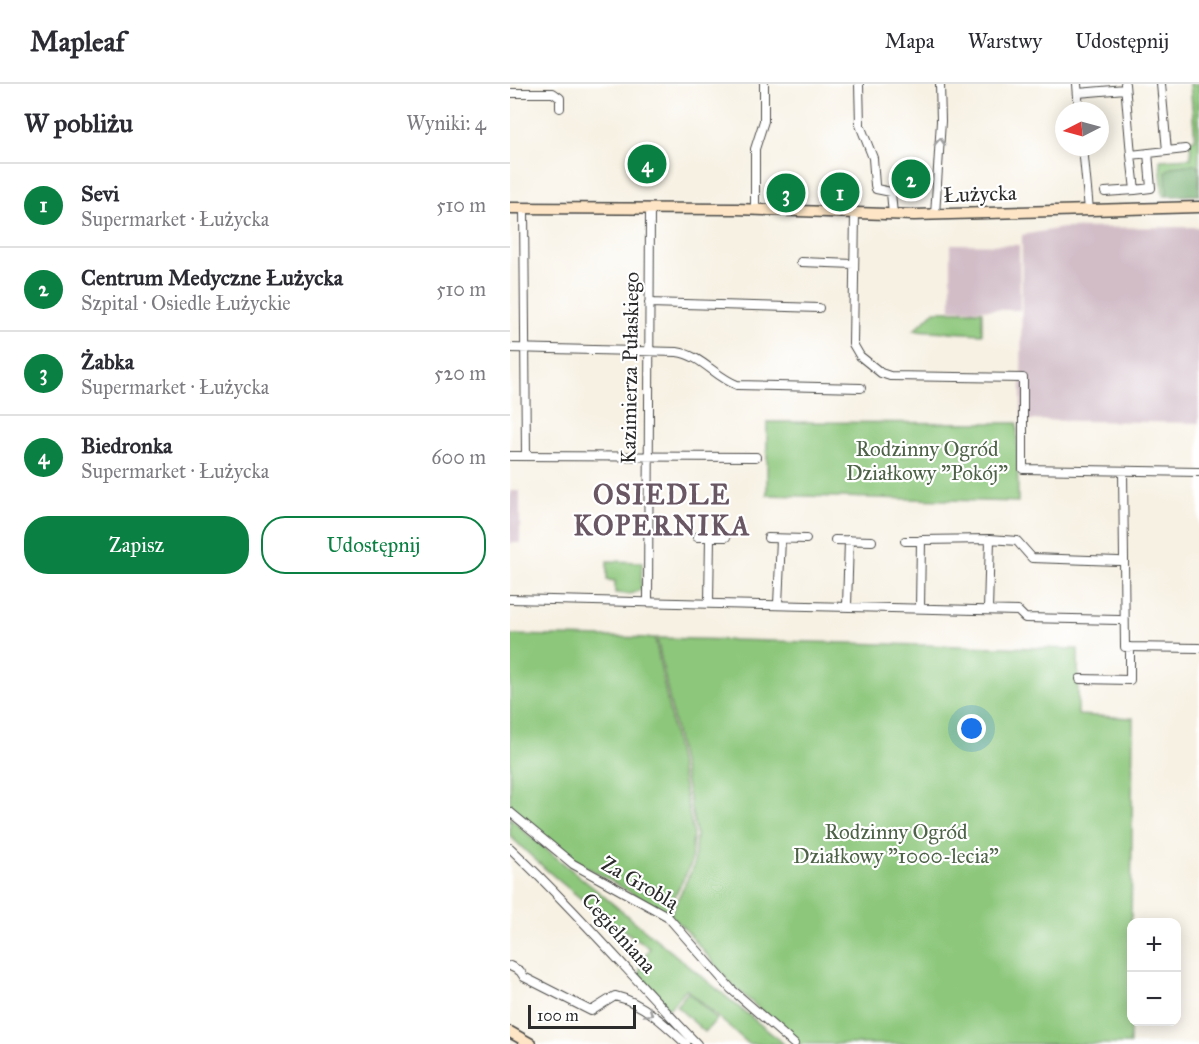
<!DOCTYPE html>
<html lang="pl">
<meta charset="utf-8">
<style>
:root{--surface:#fff;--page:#f7f7f7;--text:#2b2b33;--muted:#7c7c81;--line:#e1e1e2;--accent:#0b8043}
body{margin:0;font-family:"IM FELL Great Primer",serif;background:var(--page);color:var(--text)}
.controls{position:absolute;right:18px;bottom:18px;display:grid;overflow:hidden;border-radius:12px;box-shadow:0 3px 15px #0003}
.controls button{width:54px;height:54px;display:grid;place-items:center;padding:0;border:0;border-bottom:2px solid var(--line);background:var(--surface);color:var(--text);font:30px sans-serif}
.compass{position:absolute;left:545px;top:18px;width:54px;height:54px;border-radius:50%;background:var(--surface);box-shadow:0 3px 15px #0003;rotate:264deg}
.scale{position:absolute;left:18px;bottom:15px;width:108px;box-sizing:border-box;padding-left:6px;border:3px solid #2b2b2b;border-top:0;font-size:16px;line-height:21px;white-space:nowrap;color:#2b2b2b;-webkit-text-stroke:4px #fff;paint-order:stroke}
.you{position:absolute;left:462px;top:645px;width:21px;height:21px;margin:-15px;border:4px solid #fff;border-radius:50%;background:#1a73e8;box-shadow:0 0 0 9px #1a73e833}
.badge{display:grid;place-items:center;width:39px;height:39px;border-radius:50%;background:var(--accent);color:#fff;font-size:20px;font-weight:700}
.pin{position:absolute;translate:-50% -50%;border:3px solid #fff;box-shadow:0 2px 6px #0006}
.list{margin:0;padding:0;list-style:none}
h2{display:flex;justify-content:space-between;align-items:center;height:78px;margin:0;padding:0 24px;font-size:26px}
h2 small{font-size:20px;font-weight:400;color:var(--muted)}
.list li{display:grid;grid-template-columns:39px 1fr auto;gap:18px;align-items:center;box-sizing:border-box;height:84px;padding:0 24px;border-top:2px solid var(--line)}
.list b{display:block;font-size:22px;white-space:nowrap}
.list p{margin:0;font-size:20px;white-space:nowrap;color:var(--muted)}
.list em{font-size:20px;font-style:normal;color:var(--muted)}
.actions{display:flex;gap:12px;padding:18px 24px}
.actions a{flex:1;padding:14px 0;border:2px solid var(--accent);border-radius:24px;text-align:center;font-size:21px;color:var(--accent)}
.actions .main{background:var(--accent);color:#fff}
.map{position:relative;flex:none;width:689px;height:960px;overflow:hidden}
header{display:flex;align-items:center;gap:36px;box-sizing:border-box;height:84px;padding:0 30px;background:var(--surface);border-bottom:2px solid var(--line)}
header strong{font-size:28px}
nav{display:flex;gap:33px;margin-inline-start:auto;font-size:21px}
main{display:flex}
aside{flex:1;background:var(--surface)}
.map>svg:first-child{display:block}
.industrial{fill:#d2bdc7}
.green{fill:#8dc77c;stroke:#5c7954;stroke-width:1.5}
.forest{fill:#72ac6c;stroke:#4e6c4c;stroke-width:1.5}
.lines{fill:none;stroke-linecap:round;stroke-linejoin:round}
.street-casing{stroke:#4a4947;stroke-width:10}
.secondary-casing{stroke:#4a4947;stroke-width:13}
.street{stroke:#fff;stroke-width:8}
.secondary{stroke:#fde5c5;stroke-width:10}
.oneway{stroke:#a0a0a0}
.labels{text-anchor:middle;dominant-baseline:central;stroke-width:4.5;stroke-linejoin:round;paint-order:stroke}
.street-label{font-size:21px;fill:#2b2b2b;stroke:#fff}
.park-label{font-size:21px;fill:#4d6247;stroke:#fff}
.district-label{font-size:27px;font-weight:bold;letter-spacing:1.5px;fill:#695764;stroke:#fff}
</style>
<header>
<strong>Mapleaf</strong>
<nav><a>Mapa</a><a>Warstwy</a><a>Udostępnij</a></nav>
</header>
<main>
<aside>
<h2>W pobliżu<small>Wyniki: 4</small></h2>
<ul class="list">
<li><span class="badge">1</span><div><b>Sevi</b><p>Supermarket · Łużycka</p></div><em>510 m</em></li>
<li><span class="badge">2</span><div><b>Centrum Medyczne Łużycka</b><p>Szpital · Osiedle Łużyckie</p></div><em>510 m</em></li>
<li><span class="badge">3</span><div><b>Żabka</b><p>Supermarket · Łużycka</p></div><em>520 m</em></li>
<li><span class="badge">4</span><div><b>Biedronka</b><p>Supermarket · Łużycka</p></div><em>600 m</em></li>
</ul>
<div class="actions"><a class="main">Zapisz</a><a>Udostępnij</a></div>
</aside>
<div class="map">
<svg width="689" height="960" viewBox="0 0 689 960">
<rect width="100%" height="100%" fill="#fff"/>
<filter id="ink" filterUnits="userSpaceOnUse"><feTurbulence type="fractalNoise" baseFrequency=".0167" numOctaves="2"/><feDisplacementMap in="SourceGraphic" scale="12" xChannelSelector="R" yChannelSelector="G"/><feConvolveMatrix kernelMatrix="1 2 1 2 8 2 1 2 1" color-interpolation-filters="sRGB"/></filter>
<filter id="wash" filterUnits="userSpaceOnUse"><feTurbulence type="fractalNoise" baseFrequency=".008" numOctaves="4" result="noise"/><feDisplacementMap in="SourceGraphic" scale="24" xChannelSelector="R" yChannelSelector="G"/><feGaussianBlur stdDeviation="1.35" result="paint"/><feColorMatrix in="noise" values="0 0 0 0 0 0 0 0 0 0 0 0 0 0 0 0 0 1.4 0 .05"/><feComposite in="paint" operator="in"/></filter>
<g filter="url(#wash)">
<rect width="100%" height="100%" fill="#f7f1e3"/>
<path class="industrial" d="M689,143V339L511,336L512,151L553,144Z
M441,160L509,161L510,226L441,225Z
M0,407H10V459H0Z"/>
<path class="green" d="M680,0H689V111L653,112L650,76L681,74L680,56L685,55Z
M425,227H472V250L404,246Z
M257,338L507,339L508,418L257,411Z
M97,477L132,478L131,506L120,510L105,509V497L97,496Z
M0,551L145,554L183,749L181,780L156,829L54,770L0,724Z
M147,554L568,565V631L623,634L620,960H289L221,900L175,845L160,831L184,781L186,749Z
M0,733L14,747L274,960H239L176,905L159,925L129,896L131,877L140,864C90,832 43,794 0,752Z
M178,908L207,935L195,948L166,922Z"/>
<path class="forest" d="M684,80L689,82V111L657,112L656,88L661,83Z"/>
</g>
<g filter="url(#ink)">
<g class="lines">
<g class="street-casing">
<path id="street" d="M349,0L350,41L363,74L365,101L366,105L381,108L383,131
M567,0L569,27
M615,0L621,71L657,67L651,0
M0,9H43L50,14V24
M568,9L615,5
M573,63L579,126
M657,67L675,65
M621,71L625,106L641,104L638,69
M595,108L625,106
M14,124L16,372
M245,126V65L254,37V0
M345,129L343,260L350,272L371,289L380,292L513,294V385L689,388
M425,131L431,37L430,0
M291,178L344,180
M139,219L309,224
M0,264L167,268C191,271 205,293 227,301L351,304
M0,372L246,373
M613,387L615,563L689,564
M187,453H216
M258,454L296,455
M480,455L507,457L522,474L608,477
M325,456L362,457
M395,457H411
M0,515L508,527L515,534L609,536
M138,517L140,125
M199,518L200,453
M268,520L271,455
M337,522L339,456
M410,524L411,456L480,455L478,526
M570,595L620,596V563
M0,728L63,780L157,832L221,905L284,960
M0,764C66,826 124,895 187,960
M0,882L10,887L14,893L81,927L105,912C132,918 156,941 176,960"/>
</g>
<g class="secondary-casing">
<path id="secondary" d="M0,124L227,125L404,131L689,123
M0,948L21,960"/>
</g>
<use href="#street" class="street"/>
<use href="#secondary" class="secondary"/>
</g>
<defs><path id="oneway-chevron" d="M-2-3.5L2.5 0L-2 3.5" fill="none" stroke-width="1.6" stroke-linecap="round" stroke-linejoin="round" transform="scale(1.5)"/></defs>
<g class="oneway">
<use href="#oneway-chevron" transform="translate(430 58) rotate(-87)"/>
<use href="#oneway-chevron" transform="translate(139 929) rotate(35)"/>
</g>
</g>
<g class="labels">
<g class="street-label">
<text transform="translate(470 110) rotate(-2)">Łużycka</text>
<text transform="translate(120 284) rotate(-89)">Kazimierza Pułaskiego</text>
<text transform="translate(130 799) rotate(30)">Za Groblą</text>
<text transform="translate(109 849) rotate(48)">Cegielniana</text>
</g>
<g class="park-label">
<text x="417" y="365">Rodzinny Ogród<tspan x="417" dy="24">Działkowy "Pokój"</tspan></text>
<text x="386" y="748">Rodzinny Ogród<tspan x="386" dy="24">Działkowy "1000-lecia"</tspan></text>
</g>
<g class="district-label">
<text x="152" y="410">OSIEDLE<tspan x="152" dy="31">KOPERNIKA</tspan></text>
</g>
</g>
</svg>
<div class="controls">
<button>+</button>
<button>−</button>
</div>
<svg class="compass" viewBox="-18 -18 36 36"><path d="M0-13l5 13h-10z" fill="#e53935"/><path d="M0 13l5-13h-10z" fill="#7c7c81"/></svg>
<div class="scale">100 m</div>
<div class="you"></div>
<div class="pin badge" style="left:330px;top:108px">1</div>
<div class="pin badge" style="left:401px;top:95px">2</div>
<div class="pin badge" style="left:276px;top:109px">3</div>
<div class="pin badge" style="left:137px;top:80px">4</div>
</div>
</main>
